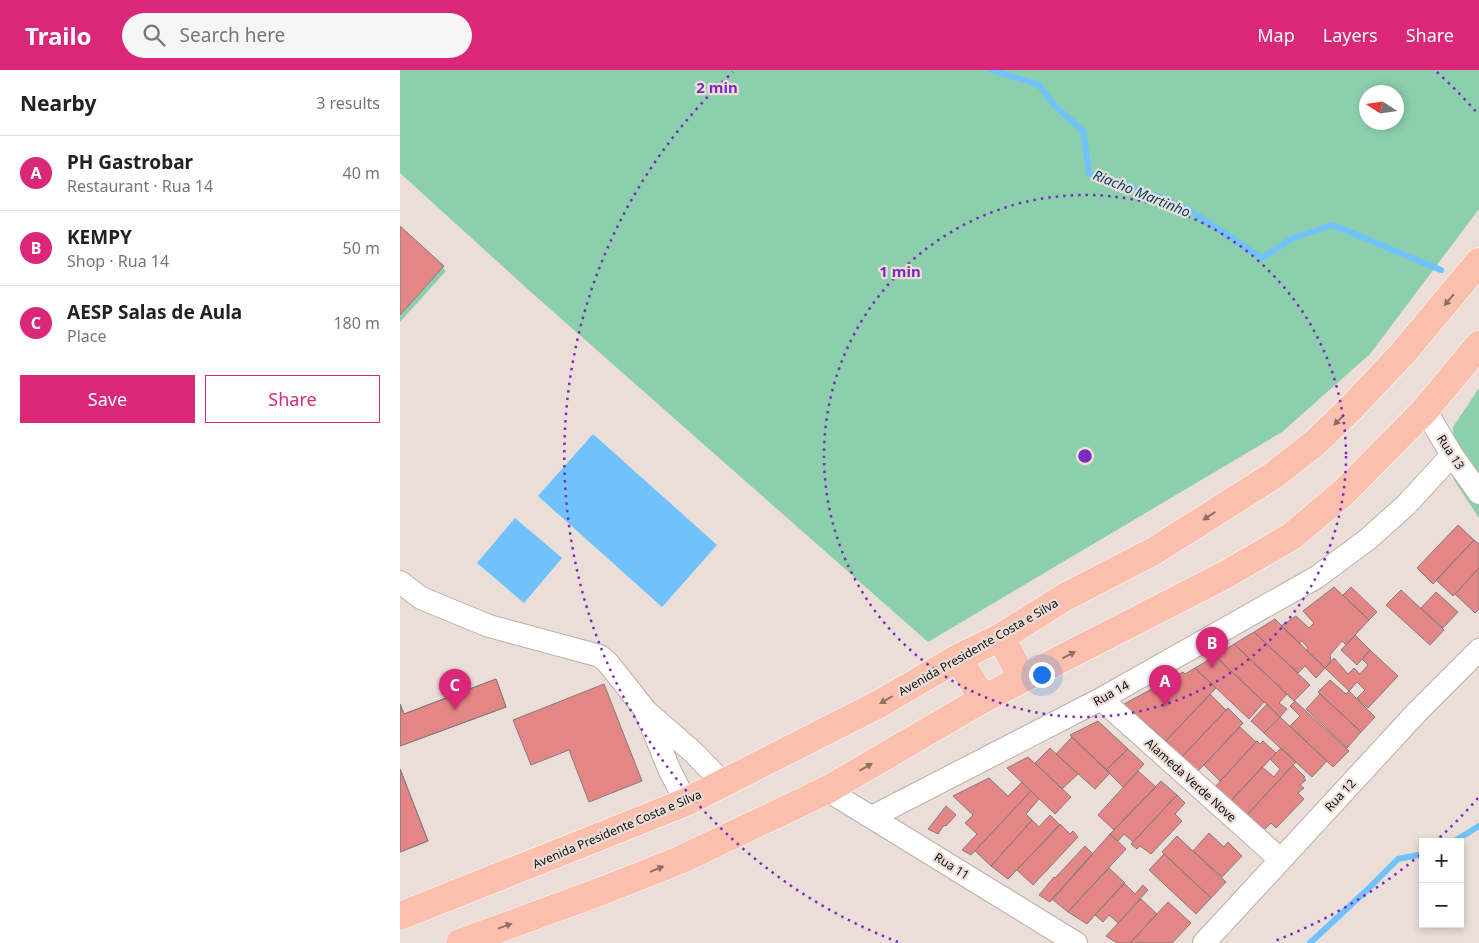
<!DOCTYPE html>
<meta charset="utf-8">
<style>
:root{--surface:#fff;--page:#f6f6f6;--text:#222;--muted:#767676;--line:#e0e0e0;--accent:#db2777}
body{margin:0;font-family:"Noto Sans",sans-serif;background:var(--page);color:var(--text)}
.controls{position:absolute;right:15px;bottom:15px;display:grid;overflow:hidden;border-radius:0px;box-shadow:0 2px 8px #0003}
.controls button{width:45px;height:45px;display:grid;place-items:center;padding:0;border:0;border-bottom:1px solid var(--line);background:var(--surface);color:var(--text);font:25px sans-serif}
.compass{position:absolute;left:959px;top:15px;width:45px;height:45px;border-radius:50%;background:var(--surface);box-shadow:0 2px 8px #0003;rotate:282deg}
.you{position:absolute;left:641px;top:604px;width:18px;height:18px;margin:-12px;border:4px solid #fff;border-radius:50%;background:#1a73e8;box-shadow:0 0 0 8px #1a73e833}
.badge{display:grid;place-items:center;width:32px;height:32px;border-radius:50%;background:var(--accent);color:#fff;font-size:16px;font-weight:700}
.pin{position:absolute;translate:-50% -41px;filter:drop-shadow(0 1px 2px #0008)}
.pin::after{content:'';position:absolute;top:26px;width:18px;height:15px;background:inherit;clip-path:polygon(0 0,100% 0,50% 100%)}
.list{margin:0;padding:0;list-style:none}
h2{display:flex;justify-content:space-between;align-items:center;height:65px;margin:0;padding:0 20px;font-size:21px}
h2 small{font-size:16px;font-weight:400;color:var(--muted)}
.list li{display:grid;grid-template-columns:32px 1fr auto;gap:15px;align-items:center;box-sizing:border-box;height:75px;padding:0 20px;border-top:1px solid var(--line)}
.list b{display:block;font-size:19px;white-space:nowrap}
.list p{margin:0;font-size:16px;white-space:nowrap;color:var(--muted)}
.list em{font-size:16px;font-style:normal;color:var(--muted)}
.actions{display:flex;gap:10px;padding:15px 20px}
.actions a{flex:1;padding:11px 0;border:1px solid var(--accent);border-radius:0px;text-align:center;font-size:18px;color:var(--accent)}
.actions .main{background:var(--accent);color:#fff}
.icon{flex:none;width:28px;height:28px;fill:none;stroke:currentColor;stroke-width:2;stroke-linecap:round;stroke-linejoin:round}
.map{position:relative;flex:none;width:1079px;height:873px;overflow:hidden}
header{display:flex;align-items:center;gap:30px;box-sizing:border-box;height:70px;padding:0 25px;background:var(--accent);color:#fff}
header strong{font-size:24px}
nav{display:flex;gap:28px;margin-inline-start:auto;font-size:18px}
.search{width:350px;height:45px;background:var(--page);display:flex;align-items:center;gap:12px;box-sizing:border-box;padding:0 18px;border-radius:28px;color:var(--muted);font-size:19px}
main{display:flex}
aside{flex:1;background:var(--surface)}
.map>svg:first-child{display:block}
.green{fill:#8ccfad;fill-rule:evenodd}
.water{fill:#70c2fc}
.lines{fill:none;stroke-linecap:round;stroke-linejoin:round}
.stream{stroke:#70c2fc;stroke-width:6}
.building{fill:#e48685;stroke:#897b7b}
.minor-casing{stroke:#bcafa9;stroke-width:24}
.major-casing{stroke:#fff;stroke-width:29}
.minor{stroke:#fff;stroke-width:22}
.major{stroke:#fabfad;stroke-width:28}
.oneway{fill:#926f65}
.ring{fill:none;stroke:#7b2cbf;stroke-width:2.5;stroke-dasharray:2.5 5}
.labels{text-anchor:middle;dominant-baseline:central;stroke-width:4.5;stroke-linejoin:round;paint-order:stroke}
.street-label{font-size:12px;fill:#120e0c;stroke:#ebddd7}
.water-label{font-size:14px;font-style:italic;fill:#004469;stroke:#ebddd7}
.centre{fill:#7b2cbf;stroke:#ebddd7;stroke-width:2.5}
.ring-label{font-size:15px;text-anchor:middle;font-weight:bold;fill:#7b2cbf;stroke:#ebddd7;stroke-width:4.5;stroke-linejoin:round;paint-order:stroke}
</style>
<header>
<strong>Trailo</strong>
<div class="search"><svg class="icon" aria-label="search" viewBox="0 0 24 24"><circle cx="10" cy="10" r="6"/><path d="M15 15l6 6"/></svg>Search here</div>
<nav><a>Map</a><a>Layers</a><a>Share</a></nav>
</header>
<main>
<aside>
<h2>Nearby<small>3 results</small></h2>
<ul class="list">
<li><span class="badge">A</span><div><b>PH Gastrobar</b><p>Restaurant · Rua 14</p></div><em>40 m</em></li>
<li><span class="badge">B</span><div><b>KEMPY</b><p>Shop · Rua 14</p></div><em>50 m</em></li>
<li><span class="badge">C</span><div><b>AESP Salas de Aula</b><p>Place</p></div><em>180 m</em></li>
</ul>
<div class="actions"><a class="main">Save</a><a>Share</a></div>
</aside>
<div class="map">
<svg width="1079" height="873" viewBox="0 0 1079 873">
<rect width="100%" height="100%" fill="#ebddd7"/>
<path class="green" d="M0,0H1079V139L970,284L882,362L528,572L132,223L0,103ZM996,22V52H966V22Z
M0,158L46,201L0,252Z
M1079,318V448L1054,410L1053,357Z"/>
<path class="water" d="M193,364L317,475L262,537L138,426Z
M115,448L162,488L124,533L77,493Z"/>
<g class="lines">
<path class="stream" d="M592,0L639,15L656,37L683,61L689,103L744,121L786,138L862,188L893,168L933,155L1041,200
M1053,772L1079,756
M910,873L968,819L998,789L1023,784"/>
</g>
<path class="building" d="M0,156L44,196L0,245Z
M1058,455L1074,470L1033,514L1017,498Z
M1074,470L1079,474V498L1053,526L1036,510Z
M1079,498V539L1075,543L1055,524Z
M934,517L969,550L946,575L942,571L930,585L931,592L925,598L906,580L908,578L902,571L899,573L881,556L896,546L909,558L914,553L903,541Z
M951,517L977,542L969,550L943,525Z
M1001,520L1044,560L1030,575L986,535Z
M1036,522L1058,542L1043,558L1021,538Z
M875,549L925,598L916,608L905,596L898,603L854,562Z
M854,562L910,615L894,631L834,574Z
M955,565L970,580L957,595L941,580Z
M834,574L887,624L879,633L887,639L880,647L815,586Z
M970,580L998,606L968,638L957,628L965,620L957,612L949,621L925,598L934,588L948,604L954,598L960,604L968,595L962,589Z
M815,586L864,632L849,649L795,598Z
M795,598L816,618L766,671L745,653L742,655L724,634L783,602L785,604Z
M96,609L106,637L0,676V634L4,644Z
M96,609L106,637L0,676V634L4,644Z
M930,610L946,624L949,621L975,647L961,662L918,622Z
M204,614L242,711L189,732L169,680L131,695L113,650Z
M810,624L826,640L782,687L766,671Z
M920,624L961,662L947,678L906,639Z
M895,631L949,681L933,697L890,656L900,646L890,636Z
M867,634L880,647L864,663L851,651Z
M828,638L843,653L798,701L782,687Z
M880,647L927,691L912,707L864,663Z
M698,651L728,679L706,700L670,665Z
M840,657L856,672L820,711L804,695Z
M672,667L710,703L695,719L656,684Z
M857,671L860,674L863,671L876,683L830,732L815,717Z
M650,678L678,704L662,719L635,693Z
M881,678L896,692L846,746L830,732L862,697L874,707L880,699L870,689Z
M728,679L744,694L723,717L706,700Z
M628,687L671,727L655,744L607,698Z
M893,695L905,707L903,708L906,710L900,715L904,718L898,723L904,729L876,758L871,753L863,761L846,746Z
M0,699L28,771L0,782Z
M0,699L28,771L0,782Z
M738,701L756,717L714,760L698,745Z
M589,708L608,726L622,712L631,721L571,785L562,780L577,764L565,753L573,745L553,726Z
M761,711L777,725L733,772L724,764L718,771L710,764Z
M631,721L639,729L626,744L632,750L591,796L575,781Z
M777,725L785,733L775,744L782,751L751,784L740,776L737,779L731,774Z
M546,736L556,745L546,756L544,755L538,764L528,759Z
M650,745L660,755L608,809L591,796L632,750L639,757Z
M660,754L670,764L673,761L678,767L633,815L617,800Z
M809,763L824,777L828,772L842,786L822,807L793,781Z
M710,764L726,779L668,842L652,829Z
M777,766L826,812L811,828L762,782Z
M685,776L693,784L650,832L639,825L654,807L655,808Z
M764,784L811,828L796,844L749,800Z
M709,798L725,813L695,845L687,854L668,842Z
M724,813L735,824L743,815L748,820L718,853L709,845L703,852L695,845Z
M741,829L757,844L730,873H717L706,866Z
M768,832L791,853L772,873H730Z"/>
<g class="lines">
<g class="minor-casing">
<path id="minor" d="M1025,340L1052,385L1079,423
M0,512L21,528L89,556L200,586L208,593L246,641L294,683L323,713
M701,629L881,790
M247,645L270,701L286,732
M427,720L676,873
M472,747L701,629L917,507L968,469L1006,435L1052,385
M804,873L1018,641L1079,580"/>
</g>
<g class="major-casing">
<path id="major" d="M601,567L622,608
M558,588L583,629
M0,846L286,732L479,634L558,588L601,567L665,527L754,481L874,405L915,373L951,338L1002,284L1079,192
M60,873L202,821L280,790L427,720L583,629L825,505L892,466L944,422L1025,340L1079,275"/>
</g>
<use href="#minor" class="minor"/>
<use href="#major" class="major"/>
</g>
<defs><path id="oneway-solid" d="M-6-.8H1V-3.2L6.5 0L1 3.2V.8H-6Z" transform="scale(1.25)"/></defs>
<g class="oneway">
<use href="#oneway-solid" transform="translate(1049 230) rotate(130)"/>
<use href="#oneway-solid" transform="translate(939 350) rotate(136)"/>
<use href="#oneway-solid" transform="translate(809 446) rotate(147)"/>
<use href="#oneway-solid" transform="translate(669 585) rotate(-27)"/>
<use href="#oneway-solid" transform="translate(486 630) rotate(150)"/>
<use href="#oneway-solid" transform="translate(466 697) rotate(-30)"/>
<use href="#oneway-solid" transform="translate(257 799) rotate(-22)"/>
<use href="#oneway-solid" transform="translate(105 856) rotate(-20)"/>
</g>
<g class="ring">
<circle cx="685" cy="386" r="261"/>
<path d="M1078 728A521 521 0 0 1 1037 770M1020 785A521 521 0 0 1 872 872M498 872A521 521 0 0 1 333 2M1037 2A521 521 0 0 1 1078 44"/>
</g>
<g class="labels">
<g class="street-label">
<text transform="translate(1051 382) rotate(57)">Rua 13</text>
<text transform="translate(578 577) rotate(-30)">Avenida Presidente Costa e Silva</text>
<text transform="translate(711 623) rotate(-29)">Rua 14</text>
<text transform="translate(791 710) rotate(42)">Alameda Verde Nove</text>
<text transform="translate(940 725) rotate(-47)">Rua 12</text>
<text transform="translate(217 759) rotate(-23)">Avenida Presidente Costa e Silva</text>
<text transform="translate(552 796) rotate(32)">Rua 11</text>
</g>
<g class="water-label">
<text transform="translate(742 123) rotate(22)">Riacho Martinho</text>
</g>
</g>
<circle cx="685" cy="386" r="8" class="centre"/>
<g class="ring-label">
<text x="317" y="23">2 min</text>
<text x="500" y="207">1 min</text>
</g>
</svg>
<div class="controls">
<button>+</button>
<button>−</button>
</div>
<svg class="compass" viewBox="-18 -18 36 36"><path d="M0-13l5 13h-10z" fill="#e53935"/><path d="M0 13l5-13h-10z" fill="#767676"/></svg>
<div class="you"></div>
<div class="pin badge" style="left:765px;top:636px">A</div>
<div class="pin badge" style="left:812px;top:598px">B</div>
<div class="pin badge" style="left:55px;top:640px">C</div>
</div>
</main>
